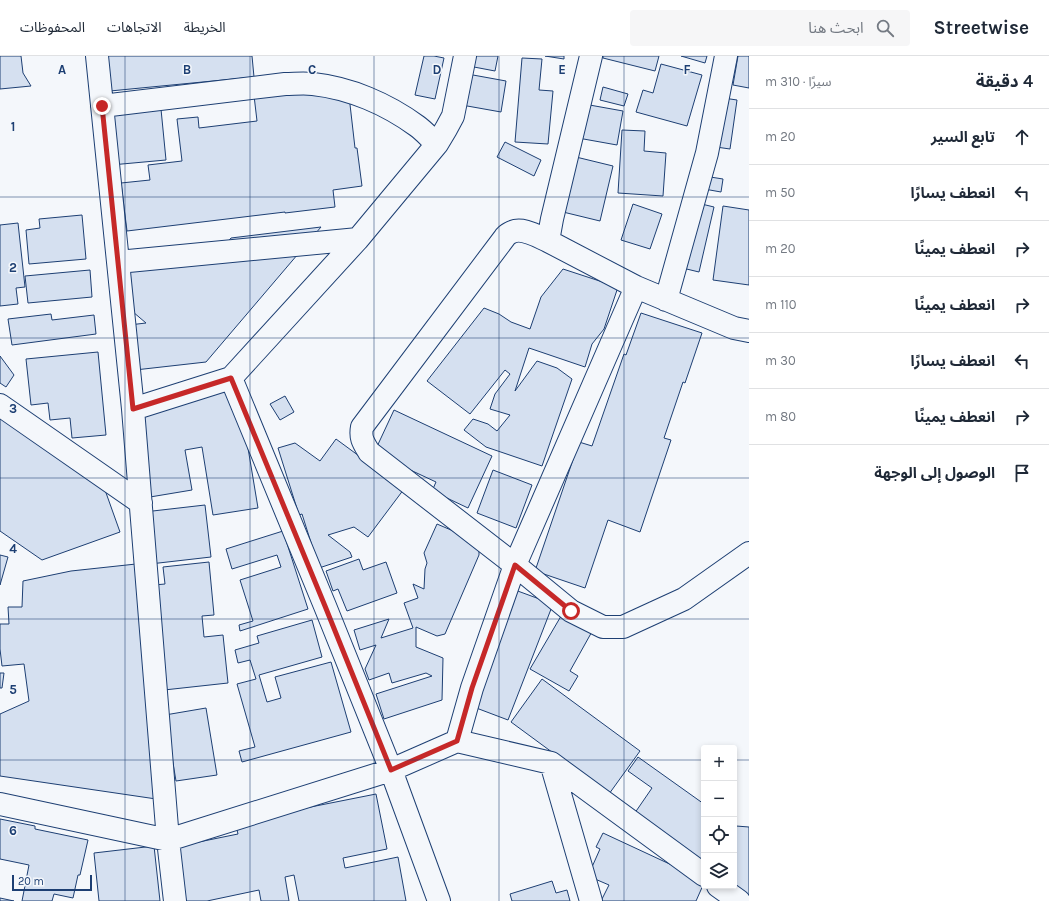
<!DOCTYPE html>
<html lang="ar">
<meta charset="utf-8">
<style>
:root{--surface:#fff;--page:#f6f6f7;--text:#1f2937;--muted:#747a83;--line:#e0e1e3}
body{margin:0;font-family:Karla,"Noto Sans Arabic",sans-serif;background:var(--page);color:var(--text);direction:rtl}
.controls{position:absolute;right:12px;bottom:12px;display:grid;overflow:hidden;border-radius:4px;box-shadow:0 2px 6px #0003}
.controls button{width:36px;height:36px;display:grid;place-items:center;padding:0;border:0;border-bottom:1px solid var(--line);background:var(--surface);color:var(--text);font:20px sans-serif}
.scale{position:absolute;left:12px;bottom:10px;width:80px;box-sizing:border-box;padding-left:4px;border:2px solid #1d3f73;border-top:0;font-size:11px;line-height:14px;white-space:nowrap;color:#1d3f73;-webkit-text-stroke:3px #f4f7fb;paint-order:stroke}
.stop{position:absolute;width:12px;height:12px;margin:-9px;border:3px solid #c62828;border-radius:50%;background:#fff}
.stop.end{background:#c62828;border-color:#fff;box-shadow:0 1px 4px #0008}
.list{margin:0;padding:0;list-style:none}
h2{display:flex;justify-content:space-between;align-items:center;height:52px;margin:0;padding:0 16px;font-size:17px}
h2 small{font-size:13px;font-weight:400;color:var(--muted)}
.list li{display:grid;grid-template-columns:26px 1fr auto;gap:12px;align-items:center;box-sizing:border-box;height:56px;padding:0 16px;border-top:1px solid var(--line)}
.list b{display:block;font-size:15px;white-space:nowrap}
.list em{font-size:13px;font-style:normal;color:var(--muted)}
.icon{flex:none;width:22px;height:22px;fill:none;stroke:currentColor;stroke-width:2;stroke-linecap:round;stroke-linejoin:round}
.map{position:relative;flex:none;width:749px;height:845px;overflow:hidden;direction:ltr}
header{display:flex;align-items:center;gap:24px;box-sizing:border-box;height:56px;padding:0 20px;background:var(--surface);border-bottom:1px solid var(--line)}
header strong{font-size:19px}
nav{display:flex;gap:22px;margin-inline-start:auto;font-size:14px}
.search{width:280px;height:36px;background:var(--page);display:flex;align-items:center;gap:10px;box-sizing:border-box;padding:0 14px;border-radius:4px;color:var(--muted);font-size:15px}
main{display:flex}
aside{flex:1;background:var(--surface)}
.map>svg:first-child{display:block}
.building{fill:#d5e0f0;stroke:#1d3f73}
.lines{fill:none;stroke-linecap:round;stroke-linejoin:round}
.minor-casing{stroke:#1d3f73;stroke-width:24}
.minor{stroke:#f4f7fb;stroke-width:22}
.route{stroke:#c62828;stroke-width:5}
.grid{fill:none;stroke:#1d3f73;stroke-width:1;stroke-opacity:0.55}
.grid-label{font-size:13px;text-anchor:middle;font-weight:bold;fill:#1d3f73;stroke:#f4f7fb;stroke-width:3;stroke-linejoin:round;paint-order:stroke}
</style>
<header>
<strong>Streetwise</strong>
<div class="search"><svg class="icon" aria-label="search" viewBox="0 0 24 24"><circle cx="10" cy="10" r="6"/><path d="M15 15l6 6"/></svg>ابحث هنا</div>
<nav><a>الخريطة</a><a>الاتجاهات</a><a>المحفوظات</a></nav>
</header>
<main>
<aside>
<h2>4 دقيقة<small>سيرًا · 310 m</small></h2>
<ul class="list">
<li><svg class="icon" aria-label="ahead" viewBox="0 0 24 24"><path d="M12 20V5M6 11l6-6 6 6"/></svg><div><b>تابع السير</b></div><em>20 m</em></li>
<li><svg class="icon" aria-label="left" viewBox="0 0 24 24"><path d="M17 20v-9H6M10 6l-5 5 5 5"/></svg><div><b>انعطف يسارًا</b></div><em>50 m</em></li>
<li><svg class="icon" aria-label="right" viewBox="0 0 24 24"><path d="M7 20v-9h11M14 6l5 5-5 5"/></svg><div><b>انعطف يمينًا</b></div><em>20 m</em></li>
<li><svg class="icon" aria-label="right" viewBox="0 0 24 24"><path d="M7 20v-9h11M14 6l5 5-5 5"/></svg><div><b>انعطف يمينًا</b></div><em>110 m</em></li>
<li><svg class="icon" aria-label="left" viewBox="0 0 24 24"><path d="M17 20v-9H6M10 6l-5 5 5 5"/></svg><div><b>انعطف يسارًا</b></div><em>30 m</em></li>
<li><svg class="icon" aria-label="right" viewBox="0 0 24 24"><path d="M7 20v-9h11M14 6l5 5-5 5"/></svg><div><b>انعطف يمينًا</b></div><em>80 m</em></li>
<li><svg class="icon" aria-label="arrive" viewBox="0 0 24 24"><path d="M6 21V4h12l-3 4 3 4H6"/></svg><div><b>الوصول إلى الوجهة</b></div></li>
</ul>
</aside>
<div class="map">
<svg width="749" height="845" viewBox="0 0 749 845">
<rect width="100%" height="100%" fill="#f4f7fb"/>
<path class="building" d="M0,0H21L23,17L31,30L0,33Z
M106,0H252L254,21L110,35Z
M424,0H434L444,2L435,43L415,39Z
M475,0H498L495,15L474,11Z
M545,0H564V3Z
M603,0H659L655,15L603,2Z
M681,0H707L705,7Z
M738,0H749V32L733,29Z
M522,2L542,3L539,34L553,35L548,88L515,86Z
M661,8L702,19L687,70L636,56L643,34L653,37Z
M462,17L506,25L501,56L456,48Z
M253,31H348L355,92H357L362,130L333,134L335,151L285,157V156L127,175L121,127L150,124L148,109L182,105L177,63L198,61L199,72L257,65Z
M603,31L628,38L624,50L600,44Z
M710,40L737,44L730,93L702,89Z
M160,43L166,104L111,109L106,48Z
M584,48L623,55L617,89L578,82Z
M622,74L645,75L644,95L666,97L663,140L618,137Z
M505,86L541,104L534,120L497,101Z
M576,101L613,110L600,165L563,156Z
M704,120L723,123L721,136L693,131Z
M685,144L714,151L699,216L670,209Z
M633,148L662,158L650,193L621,184Z
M723,150L749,154V229L713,224Z
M82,159L86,203L29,208L26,174L40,172L39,163Z
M18,167L25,231L16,232L18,248L0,250V169Z
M321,171L206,306L135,314L129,269L146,267L126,250L120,197L225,189L231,182Z
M563,213L618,231L604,273L592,288L585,311L529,292L515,335L537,305L557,312L572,323L542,410L486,391L464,374L473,363L488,368L497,375L510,359L490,353L495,338L510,318L505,314L470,358L427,325L484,252L499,258L511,266L530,273L541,241Z
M90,214L92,241L28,247L25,220Z
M641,257L702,277L685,327L683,326L664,382L671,384L640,476L608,464L585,532L535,515L579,386L592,390L624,298L626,299Z
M51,258L52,264L94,259L96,278L12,289L8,263Z
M98,296L106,379L72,382L70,362L50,364L48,347L31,349L26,303Z
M0,300L14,319L6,331L0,327Z
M238,332L258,452L213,459L202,391L185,394L192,434L150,441L134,351Z
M285,340L294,356L280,364L270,348Z
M394,354L492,400L468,452L432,435L436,426L374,397Z
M0,359L105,434L120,476L42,504L0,475Z
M336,383L404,433L368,481L354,471L328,479L350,496L352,501L319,512L302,458L299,459L278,392L295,387L320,405Z
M493,414L532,429L516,472L477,457Z
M205,449L211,501L150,508L144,456Z
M437,468L479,486V499L445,578L437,580L416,571V591L443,602L442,644L384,663L376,638L432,620L426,617L392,627L389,617L369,624L365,613L376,589L360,594L354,574L389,563L381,582L413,572L404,547L418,542L413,528L424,533L425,513L427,507L424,497Z
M283,475L308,553L240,575L239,569L253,565L240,524L281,511L277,499L232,513L226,493Z
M0,499L8,501L0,529Z
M359,503L363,514L386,506L397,537L347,555L338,533L333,535L326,515Z
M209,506L214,559L202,560L204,581L223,579L228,627L164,634L154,529L165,528L163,511Z
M136,508L163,744L0,720V658L29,645L24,608L2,610L0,593V568H9L8,551H22L23,525L71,515Z
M515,534L553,548L508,664L471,650Z
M564,555L594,572L570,615L578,620L569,635L530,613Z
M312,564L322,601L259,619L267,646L281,642L275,621L331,606L351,676L242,706L239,695L255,691L237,628L256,623L250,604L238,607L235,594L259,587L257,580Z
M0,617H4L2,632H0Z
M542,623L640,695L609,738L511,666Z
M206,652L217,719L176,725L165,659Z
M638,701L704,748V811L630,764L652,732L628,715Z
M376,738L387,793L343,802L345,812L398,801L406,845H299L294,819L285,821L289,845H261L259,834L207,845H185L174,791L238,778L235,766Z
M0,763L35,770V773L88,784L80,819H78L73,842L54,838L52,845H22L29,809L0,803Z
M736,770L749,771V840L732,839L734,830V808Z
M603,777L704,824V827L696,845H601L609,829L588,820L600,793L596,791Z
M154,790L160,845H99L94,797Z
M552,825L556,837L567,834L570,845H512L510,838Z
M0,842L14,845H0Z"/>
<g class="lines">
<g class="minor-casing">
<path id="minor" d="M97,0L133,353L168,784L175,845
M591,0L552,163L548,185L636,231L734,272L749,275
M102,50L285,28C294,28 304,27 313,28C350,32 387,48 417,70C424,75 430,82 437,88
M548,185C537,180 521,170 510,177C508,178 506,179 505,181L362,371C360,382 363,386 369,396L515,509L571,555L603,571H623L684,543L749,497
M118,206L358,183
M666,244L707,97L726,0
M231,322L325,550L391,714L439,845
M0,349L141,447
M133,353L231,322L358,183L437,88L446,73L453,60L465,0
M457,685L551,707L704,819
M551,707L591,845
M0,748L168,784L391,714L457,685L472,632L515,509L636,231
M718,830L739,845"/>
</g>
<use href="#minor" class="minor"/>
</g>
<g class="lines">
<path class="route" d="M102,50L133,353L231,322L325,550L391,714L457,685L472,632L515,509L571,555"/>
</g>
<path class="grid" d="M125,0V845M250,0V845M374,0V845M499,0V845M624,0V845M0,141H749M0,282H749M0,422H749M0,563H749M0,704H704M734,704H749"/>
<g class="grid-label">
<text x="62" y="18">A</text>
<text x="187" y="18">B</text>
<text x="312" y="18">C</text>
<text x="437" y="18">D</text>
<text x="562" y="18">E</text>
<text x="687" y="18">F</text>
<text x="13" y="75">1</text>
<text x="13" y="216">2</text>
<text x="13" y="357">3</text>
<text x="13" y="497">4</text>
<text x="13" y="638">5</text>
<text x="13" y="779">6</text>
</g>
</svg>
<div class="controls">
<button>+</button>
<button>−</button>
<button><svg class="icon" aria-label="locate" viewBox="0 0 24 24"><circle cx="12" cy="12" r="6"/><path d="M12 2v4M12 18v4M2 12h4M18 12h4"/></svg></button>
<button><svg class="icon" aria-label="layers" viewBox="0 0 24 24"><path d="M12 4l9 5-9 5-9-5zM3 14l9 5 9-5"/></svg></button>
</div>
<div class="scale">20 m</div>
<div class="stop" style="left:571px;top:555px"></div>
<div class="stop end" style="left:102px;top:50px"></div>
</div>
</main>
